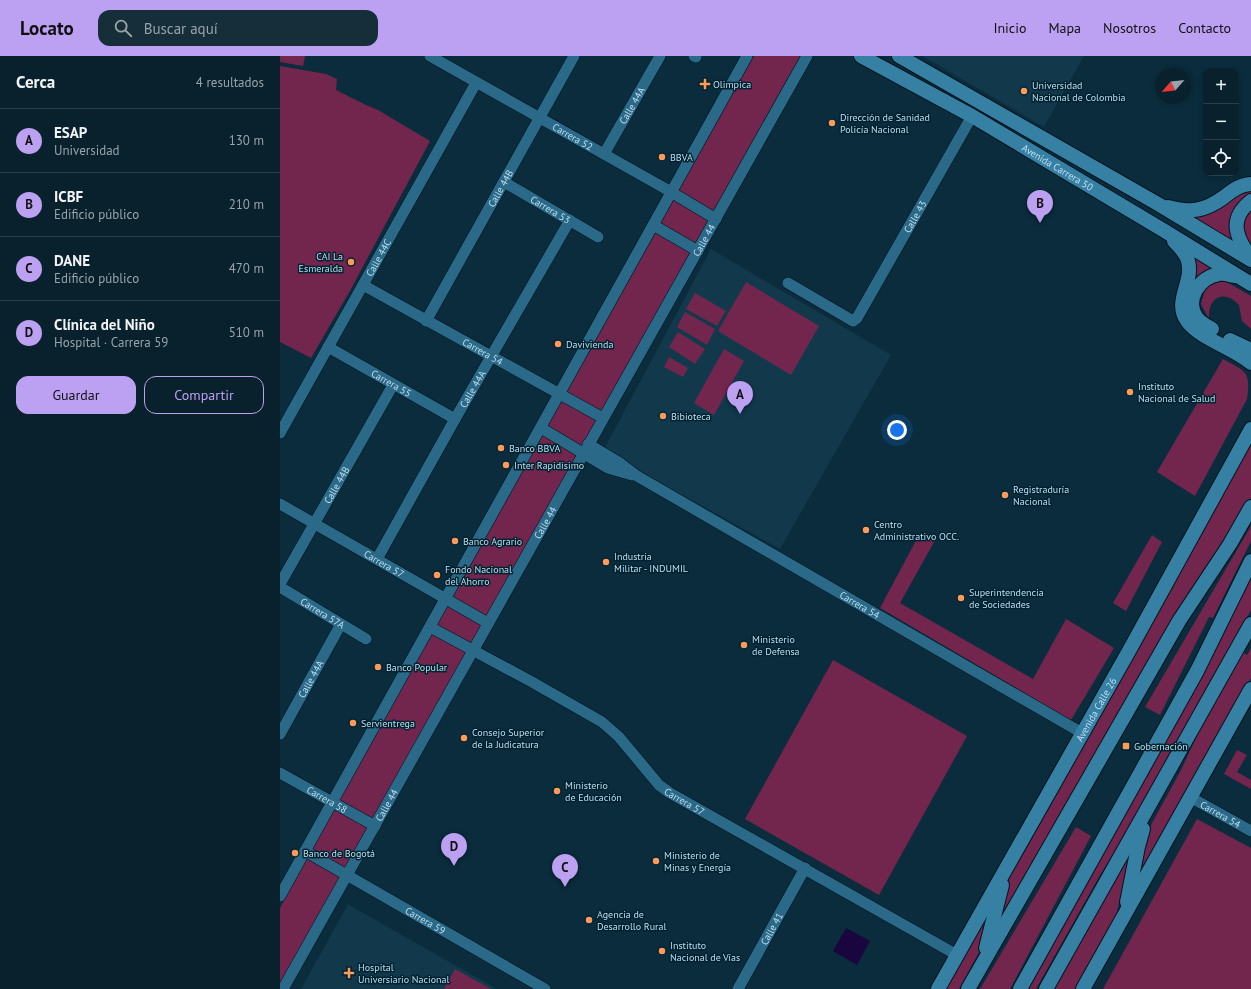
<!DOCTYPE html>
<html lang="es">
<meta charset="utf-8">
<style>
:root{--surface:#08212d;--page:#162e39;--text:#f1f3f6;--muted:#98a3aa;--line:#293e49;--accent:#bca0f2}
body{margin:0;font-family:"PT Sans",sans-serif;background:var(--page);color:var(--text)}
.controls{position:absolute;right:12px;top:12px;display:grid;overflow:hidden;border-radius:8px;box-shadow:0 2px 6px #0003}
.controls button{width:36px;height:36px;display:grid;place-items:center;padding:0;border:0;border-bottom:1px solid var(--line);background:var(--surface);color:var(--text);font:20px sans-serif}
.compass{position:absolute;left:875px;top:12px;width:36px;height:36px;border-radius:50%;background:var(--surface);box-shadow:0 2px 6px #0003;rotate:242deg}
.you{position:absolute;left:617px;top:374px;width:14px;height:14px;margin:-10px;border:3px solid #fff;border-radius:50%;background:#1a73e8;box-shadow:0 0 0 6px #1a73e833}
.badge{display:grid;place-items:center;width:26px;height:26px;border-radius:50%;background:var(--accent);color:#111;font-size:13px;font-weight:700}
.pin{position:absolute;translate:-50% -33px;filter:drop-shadow(0 1px 2px #0008)}
.pin::after{content:'';position:absolute;top:21px;width:14px;height:12px;background:inherit;clip-path:polygon(0 0,100% 0,50% 100%)}
.list{margin:0;padding:0;list-style:none}
h2{display:flex;justify-content:space-between;align-items:center;height:52px;margin:0;padding:0 16px;font-size:17px}
h2 small{font-size:13px;font-weight:400;color:var(--muted)}
.list li{display:grid;grid-template-columns:26px 1fr auto;gap:12px;align-items:center;box-sizing:border-box;height:64px;padding:0 16px;border-top:1px solid var(--line)}
.list b{display:block;font-size:15px;white-space:nowrap}
.list p{margin:0;font-size:13px;white-space:nowrap;color:var(--muted)}
.list em{font-size:13px;font-style:normal;color:var(--muted)}
.actions{display:flex;gap:8px;padding:12px 16px}
.actions a{flex:1;padding:9px 0;border:1px solid var(--accent);border-radius:12px;text-align:center;font-size:14px;color:var(--accent)}
.actions .main{background:var(--accent);color:#111}
.icon{flex:none;width:22px;height:22px;fill:none;stroke:currentColor;stroke-width:2;stroke-linecap:round;stroke-linejoin:round}
.map{position:relative;flex:none;width:971px;height:933px;overflow:hidden}
header{display:flex;align-items:center;gap:24px;box-sizing:border-box;height:56px;padding:0 20px;background:var(--accent);color:#111}
header strong{font-size:19px}
nav{display:flex;gap:22px;margin-inline-start:auto;font-size:14px}
.search{width:280px;height:36px;background:var(--page);display:flex;align-items:center;gap:10px;box-sizing:border-box;padding:0 14px;border-radius:12px;color:var(--muted);font-size:15px}
main{display:flex}
aside{flex:1;background:var(--surface)}
.map>svg:first-child{display:block}
.built{fill:#11394b}
.green{fill:#73264d}
.water{fill:#1a063e}
.lines{fill:none;stroke-linecap:round;stroke-linejoin:round}
.minor-casing{stroke:#02131d;stroke-width:12}
.major-casing{stroke:#02131d;stroke-width:16}
.minor{stroke:#2a6a88;stroke-width:11}
.major{stroke:#3680a4;stroke-width:14}
.poi-dot{fill:#ff9b5a;stroke:#002231;stroke-width:1.5}
.labels{text-anchor:middle;dominant-baseline:central;stroke-width:3;stroke-linejoin:round;paint-order:stroke}
.poi-label{font-size:10px;fill:#bfdeef;stroke:#002231;text-anchor:start}
.street-label{font-size:10px;fill:#bfdeef;stroke:#002231}
</style>
<header>
<strong>Locato</strong>
<div class="search"><svg class="icon" aria-label="search" viewBox="0 0 24 24"><circle cx="10" cy="10" r="6"/><path d="M15 15l6 6"/></svg>Buscar aquí</div>
<nav><a>Inicio</a><a>Mapa</a><a>Nosotros</a><a>Contacto</a></nav>
</header>
<main>
<aside>
<h2>Cerca<small>4 resultados</small></h2>
<ul class="list">
<li><span class="badge">A</span><div><b>ESAP</b><p>Universidad</p></div><em>130 m</em></li>
<li><span class="badge">B</span><div><b>ICBF</b><p>Edificio público</p></div><em>210 m</em></li>
<li><span class="badge">C</span><div><b>DANE</b><p>Edificio público</p></div><em>470 m</em></li>
<li><span class="badge">D</span><div><b>Clínica del Niño</b><p>Hospital · Carrera 59</p></div><em>510 m</em></li>
</ul>
<div class="actions"><a class="main">Guardar</a><a>Compartir</a></div>
</aside>
<div class="map">
<svg width="971" height="933" viewBox="0 0 971 933">
<rect width="100%" height="100%" fill="#0a2c3c"/>
<path class="built" d="M642,0H804L764,71Z
M431,193L611,299L500,493L323,395Z
M68,848L78,854L217,933H21Z"/>
<path class="green" d="M0,0H25L23,10L0,6Z
M474,0H520L0,928V852Z
M0,10L46,18L57,23L56,34L86,49L98,54L150,85L71,233L31,302L0,286Z
M971,132V142L956,187L907,158Z
M971,152V195L962,181V160Z
M910,196L943,214L910,235Z
M945,225L971,240V273L962,265L959,249C944,232 927,242 929,263L921,248L925,233L929,228Z
M466,226L539,270L511,319L438,275Z
M415,237L446,255L437,270L406,253Z
M405,256L435,273L427,289L397,271Z
M398,276L425,293L415,308L389,291Z
M444,293L464,305L434,359L414,347Z
M389,301L408,312L403,321L384,311Z
M943,303C966,316 971,315 967,343L915,440L877,416Z
M971,385V442L947,485L715,880L727,825Z
M971,470V485L933,562L929,561L880,659L865,651Z
M640,477L654,486L620,547L753,623L786,563L834,592L791,664L600,552Z
M872,479L882,486L846,555L833,547Z
M971,515V554L858,757L819,821L756,933H744Z
M971,592V622L854,832L860,798L872,767L900,716L924,665L962,596L967,599Z
M553,604L687,680L599,839L465,763Z
M957,694L967,699L957,716L971,724V733L944,718Z
M917,763L971,792V933H823Z
M796,771L811,780L730,933H700Z
M852,794L834,868L796,933H773Z
M713,848L705,885L679,933H664Z
M175,913L211,933H164Z"/>
<path class="water" d="M566,872L590,885L577,909L553,895Z"/>
<g class="lines">
<g class="minor-casing">
<g id="minor">
<path id="s1" d="M150,0L386,133L436,163"/>
<path d="M414,0L416,1"/>
<path id="s2" d="M324,98L380,0"/>
<path id="s3" d="M224,126L318,181"/>
<path d="M373,169L418,195"/>
<path id="s4" d="M508,227L573,265L577,262L692,60"/>
<path id="s5" d="M83,229L323,362"/>
<path id="s6" d="M146,265L294,0"/>
<path id="s7" d="M48,291L175,363"/>
<path d="M261,372L328,412L352,419"/>
<path id="s8" d="M0,377L196,27"/>
<path id="s9" d="M308,388L340,407L357,420L802,677"/>
<path id="s10" d="M0,448L208,567"/>
<path id="s11" d="M97,503L175,363L290,164"/>
<path id="s12" d="M0,528L113,329"/>
<path id="s13" d="M0,531L86,583"/>
<path id="s14" d="M150,571L252,626L322,666L339,681L379,729L390,737L677,899"/>
<path id="s15" d="M0,678L61,568"/>
<path id="s16" d="M0,717L95,770"/>
<path id="s17" d="M910,741L971,775"/>
<path id="s18" d="M25,795L265,933"/>
<path d="M0,840L467,0"/>
<path id="s19" d="M3,933L527,0"/>
<path id="s20" d="M458,933L525,812"/>
</g>
</g>
<g class="major-casing">
<g id="major">
<path id="s21" d="M581,0L692,60L883,174L971,228"/>
<path d="M619,0L878,148L971,204"/>
<path d="M888,151C911,157 925,155 944,141C953,134 959,129 971,128"/>
<path d="M894,185C900,191 906,197 908,205C914,226 893,245 907,265C920,283 954,292 971,307"/>
<path d="M971,202C956,182 948,163 971,145"/>
<path d="M932,273C927,270 921,267 917,262C904,245 919,221 939,218C944,217 949,219 954,220"/>
<path d="M950,284L971,294"/>
<path d="M847,846L858,791L863,773"/>
<path d="M706,892L722,829"/>
<path id="s22" d="M658,933L850,593L971,373"/>
<path d="M688,933L899,565L950,488L971,451"/>
<path d="M740,933L917,615L971,505"/>
<path d="M766,933L971,568"/>
<path d="M803,933L971,633"/>
</g>
</g>
<use href="#minor" class="minor"/>
<use href="#major" class="major"/>
</g>
<g class="poi-dot">
<path d="M423 22h4v4h4v4h-4v4h-4v-4h-4v-4h4z"/>
<circle cx="744" cy="35" r="4"/>
<circle cx="552" cy="67" r="4"/>
<circle cx="382" cy="101" r="4"/>
<circle cx="71" cy="206" r="4"/>
<circle cx="278" cy="288" r="4"/>
<circle cx="850" cy="336" r="4"/>
<circle cx="383" cy="360" r="4"/>
<circle cx="221" cy="392" r="4"/>
<circle cx="226" cy="409" r="4"/>
<circle cx="725" cy="439" r="4"/>
<circle cx="586" cy="474" r="4"/>
<circle cx="175" cy="485" r="4"/>
<circle cx="326" cy="506" r="4"/>
<circle cx="157" cy="519" r="4"/>
<circle cx="681" cy="542" r="4"/>
<circle cx="464" cy="589" r="4"/>
<circle cx="98" cy="611" r="4"/>
<circle cx="73" cy="667" r="4"/>
<circle cx="184" cy="682" r="4"/>
<rect x="842" y="686" width="8" height="8" rx="2"/>
<circle cx="277" cy="735" r="4"/>
<circle cx="15" cy="797" r="4"/>
<circle cx="376" cy="805" r="4"/>
<circle cx="309" cy="864" r="4"/>
<circle cx="382" cy="895" r="4"/>
<path d="M67 911h4v4h4v4h-4v4h-4v-4h-4v-4h4z"/>
</g>
<g class="labels">
<g class="poi-label">
<text x="433" y="28">Olimpica</text>
<text x="752" y="29">Universidad<tspan x="752" dy="12">Nacional de Colombia</tspan></text>
<text x="560" y="61">Dirección de Sanidad<tspan x="560" dy="12">Policía Nacional</tspan></text>
<text x="390" y="101">BBVA</text>
<text x="63" y="200" text-anchor="end">CAI La<tspan x="63" dy="12">Esmeralda</tspan></text>
<text x="286" y="288">Davivienda</text>
<text x="858" y="330">Instituto<tspan x="858" dy="12">Nacional de Salud</tspan></text>
<text x="391" y="360">Bibioteca</text>
<text x="229" y="392">Banco BBVA</text>
<text x="234" y="409">Inter Rapidísimo</text>
<text x="733" y="433">Registraduría<tspan x="733" dy="12">Nacional</tspan></text>
<text x="594" y="468">Centro<tspan x="594" dy="12">Administrativo OCC.</tspan></text>
<text x="183" y="485">Banco Agrario</text>
<text x="334" y="500">Industria<tspan x="334" dy="12">Militar - INDUMIL</tspan></text>
<text x="165" y="513">Fondo Nacional<tspan x="165" dy="12">del Ahorro</tspan></text>
<text x="689" y="536">Superintendencia<tspan x="689" dy="12">de Sociedades</tspan></text>
<text x="472" y="583">Ministerio<tspan x="472" dy="12">de Defensa</tspan></text>
<text x="106" y="611">Banco Popular</text>
<text x="81" y="667">Servientrega</text>
<text x="192" y="676">Consejo Superior<tspan x="192" dy="12">de la Judicatura</tspan></text>
<text x="854" y="690">Gobernación</text>
<text x="285" y="729">Ministerio<tspan x="285" dy="12">de Educación</tspan></text>
<text x="23" y="797">Banco de Bogotá</text>
<text x="384" y="799">Ministerio de<tspan x="384" dy="12">Minas y Energía</tspan></text>
<text x="317" y="858">Agencia de<tspan x="317" dy="12">Desarrollo Rural</tspan></text>
<text x="390" y="889">Instituto<tspan x="390" dy="12">Nacional de Vías</tspan></text>
<text x="78" y="911">Hospital<tspan x="78" dy="12">Universiario Nacional</tspan></text>
</g>
<g class="street-label">
<text stroke="none"><textPath href="#s2" startOffset="56">Calle 44A</textPath></text>
<text stroke="none"><textPath href="#s1" startOffset="164">Carrera 52</textPath></text>
<text stroke="none"><textPath href="#s21" startOffset="226">Avenida Carrera 50</textPath></text>
<text stroke="none"><textPath href="#s6" startOffset="152">Calle 44B</textPath></text>
<text stroke="none"><textPath href="#s3" startOffset="54">Carrera 53</textPath></text>
<text stroke="none"><textPath href="#s4" startOffset="197">Calle 43</textPath></text>
<text stroke="none"><textPath href="#s19" startOffset="859">Calle 44</textPath></text>
<text stroke="none"><textPath href="#s8" startOffset="201">Calle 44C</textPath></text>
<text stroke="none"><textPath href="#s5" startOffset="137">Carrera 54</textPath></text>
<text stroke="none"><textPath href="#s7" startOffset="73">Carrera 55</textPath></text>
<text stroke="none"><textPath href="#s11" startOffset="195">Calle 44A</textPath></text>
<text stroke="none"><textPath href="#s12" startOffset="114">Calle 44B</textPath></text>
<text stroke="none"><textPath href="#s19" startOffset="535">Calle 44</textPath></text>
<text stroke="none"><textPath href="#s10" startOffset="120">Carrera 57</textPath></text>
<text stroke="none"><textPath href="#s9" startOffset="316">Carrera 54</textPath></text>
<text stroke="none"><textPath href="#s13" startOffset="50">Carrera 57A</textPath></text>
<text stroke="none"><textPath href="#s15" startOffset="63">Calle 44A</textPath></text>
<text stroke="none"><textPath href="#s22" startOffset="321">Avenida Calle 26</textPath></text>
<text stroke="none"><textPath href="#s16" startOffset="54">Carrera 58</textPath></text>
<text stroke="none"><textPath href="#s14" startOffset="312">Carrera 57</textPath></text>
<text stroke="none"><textPath href="#s19" startOffset="211">Calle 44</textPath></text>
<text stroke="none"><textPath href="#s17" startOffset="35">Carrera 54</textPath></text>
<text stroke="none"><textPath href="#s18" startOffset="139">Carrera 59</textPath></text>
<text stroke="none"><textPath href="#s20" startOffset="69">Calle 41</textPath></text>
</g>
</g>
</svg>
<div class="controls">
<button>+</button>
<button>−</button>
<button><svg class="icon" aria-label="locate" viewBox="0 0 24 24"><circle cx="12" cy="12" r="6"/><path d="M12 2v4M12 18v4M2 12h4M18 12h4"/></svg></button>
</div>
<svg class="compass" viewBox="-18 -18 36 36"><path d="M0-13l5 13h-10z" fill="#e53935"/><path d="M0 13l5-13h-10z" fill="#98a3aa"/></svg>
<div class="you"></div>
<div class="pin badge" style="left:460px;top:358px">A</div>
<div class="pin badge" style="left:760px;top:167px">B</div>
<div class="pin badge" style="left:285px;top:831px">C</div>
<div class="pin badge" style="left:174px;top:810px">D</div>
</div>
</main>
